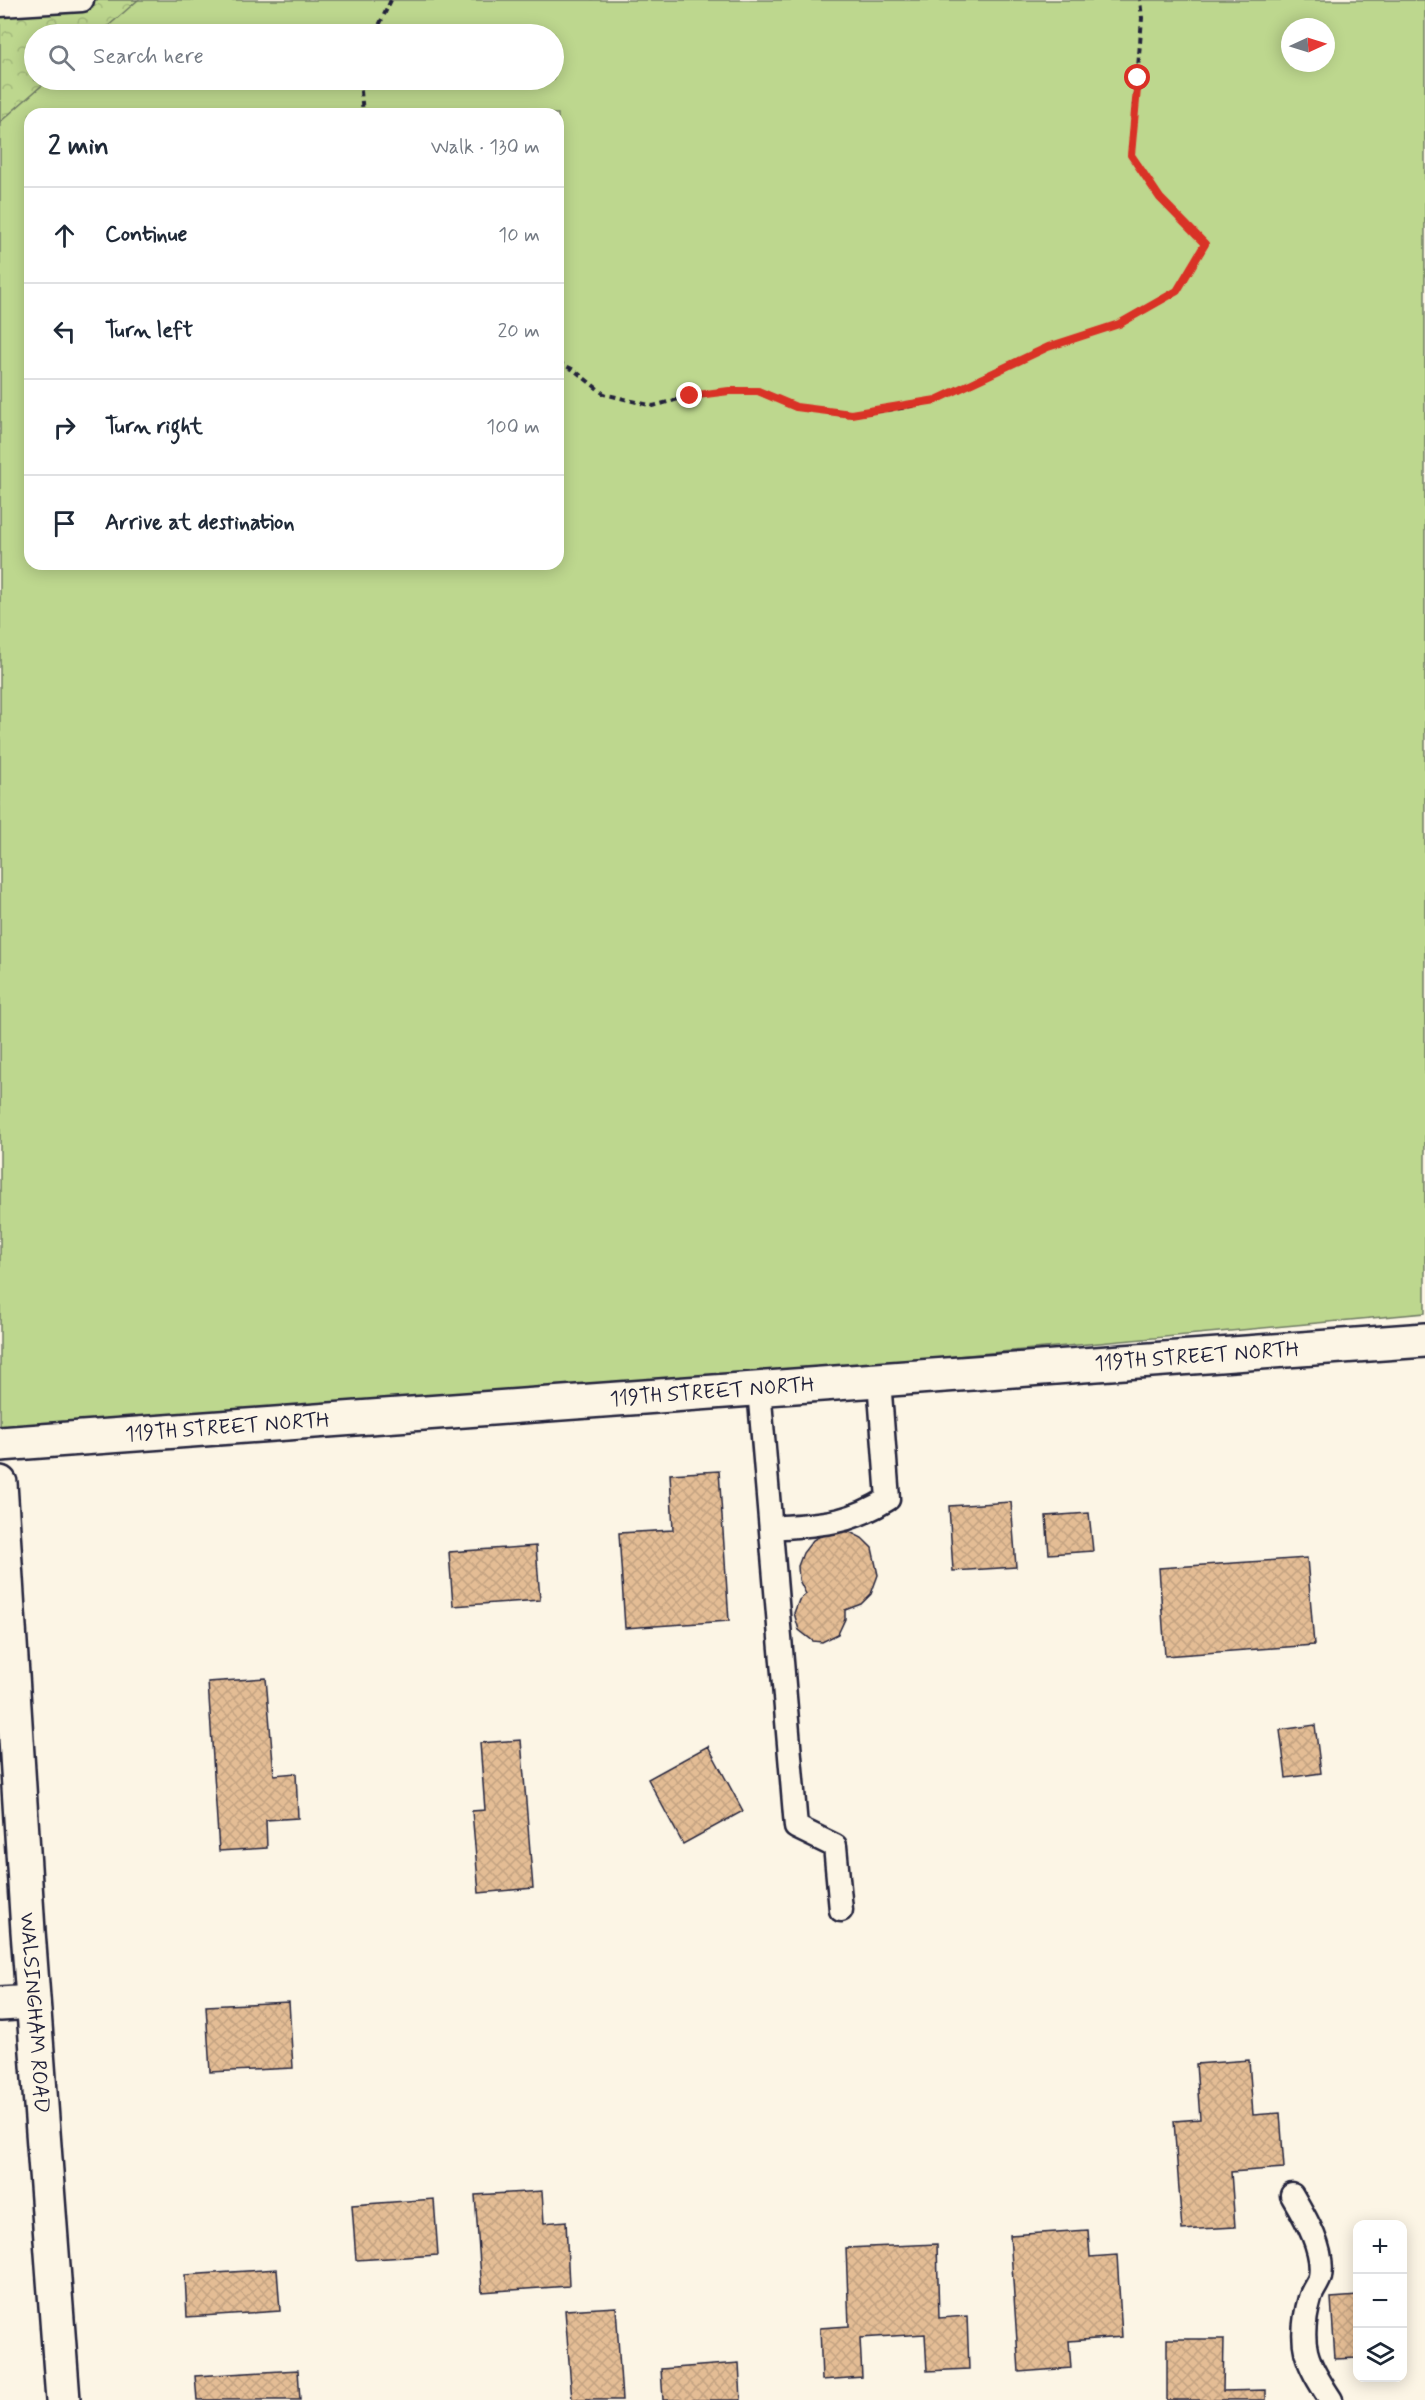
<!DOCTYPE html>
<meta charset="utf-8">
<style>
:root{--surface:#fff;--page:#f6f6f7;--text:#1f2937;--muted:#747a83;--line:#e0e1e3}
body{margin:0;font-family:Mynerve,sans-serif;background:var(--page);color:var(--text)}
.controls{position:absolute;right:18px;bottom:18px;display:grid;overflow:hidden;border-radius:12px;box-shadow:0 3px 15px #0003}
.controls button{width:54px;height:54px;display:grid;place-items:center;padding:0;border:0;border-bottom:2px solid var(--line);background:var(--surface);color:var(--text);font:30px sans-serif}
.compass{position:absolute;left:1281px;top:18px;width:54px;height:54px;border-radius:50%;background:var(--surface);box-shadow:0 3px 15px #0003;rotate:86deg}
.stop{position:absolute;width:18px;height:18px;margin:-14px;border:4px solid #d93025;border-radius:50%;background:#fff}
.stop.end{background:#d93025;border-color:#fff;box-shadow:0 2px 6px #0008}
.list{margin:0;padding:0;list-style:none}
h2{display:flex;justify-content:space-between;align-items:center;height:78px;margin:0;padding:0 24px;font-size:26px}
h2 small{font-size:20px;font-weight:400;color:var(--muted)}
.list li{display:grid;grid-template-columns:39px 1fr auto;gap:18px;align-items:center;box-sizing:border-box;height:96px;padding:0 24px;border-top:2px solid var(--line)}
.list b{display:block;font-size:22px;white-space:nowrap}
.list em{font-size:20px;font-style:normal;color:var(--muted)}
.icon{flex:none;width:33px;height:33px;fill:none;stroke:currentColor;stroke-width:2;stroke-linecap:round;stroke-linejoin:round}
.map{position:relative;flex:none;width:1425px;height:2400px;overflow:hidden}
.search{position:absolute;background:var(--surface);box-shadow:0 3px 15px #0003;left:24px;top:24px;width:540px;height:66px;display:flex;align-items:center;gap:15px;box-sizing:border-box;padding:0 21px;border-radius:33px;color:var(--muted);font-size:22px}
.panel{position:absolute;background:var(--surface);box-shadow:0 3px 15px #0003;left:24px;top:108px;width:540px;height:462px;border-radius:18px}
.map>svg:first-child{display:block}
.grass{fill:#bdd78e;stroke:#707c64;stroke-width:1.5;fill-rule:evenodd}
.park{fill:url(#park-crowns);stroke:#707c64;stroke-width:1.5}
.building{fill:url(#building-cross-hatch);stroke:#22223b;stroke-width:1.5}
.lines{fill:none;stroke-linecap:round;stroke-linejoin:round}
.lane-casing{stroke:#22223b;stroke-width:27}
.street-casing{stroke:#22223b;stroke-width:38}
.secondary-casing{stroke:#22223b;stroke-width:38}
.path{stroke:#22223b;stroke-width:4;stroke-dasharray:6 4.5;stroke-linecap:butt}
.lane{stroke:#fcf5e5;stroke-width:22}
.street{stroke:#fcf5e5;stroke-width:33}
.secondary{stroke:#fcf5e5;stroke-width:33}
.route{stroke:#d93025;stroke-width:8}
.labels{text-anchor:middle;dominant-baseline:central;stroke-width:5;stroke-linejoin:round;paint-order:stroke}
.street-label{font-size:21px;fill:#22223b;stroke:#fcf5e5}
</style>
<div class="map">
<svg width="1425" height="2400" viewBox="0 0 1425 2400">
<defs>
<pattern id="park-crowns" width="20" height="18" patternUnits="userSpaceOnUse" patternTransform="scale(1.5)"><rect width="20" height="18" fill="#bdd78e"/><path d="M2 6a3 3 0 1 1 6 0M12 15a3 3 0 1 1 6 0" fill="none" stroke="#a2b87b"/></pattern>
<pattern id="building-cross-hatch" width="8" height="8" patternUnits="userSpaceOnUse" patternTransform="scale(1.5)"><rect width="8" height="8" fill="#e4bd95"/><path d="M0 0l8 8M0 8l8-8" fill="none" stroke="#c3a281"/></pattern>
</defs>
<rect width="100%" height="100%" fill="#fcf5e5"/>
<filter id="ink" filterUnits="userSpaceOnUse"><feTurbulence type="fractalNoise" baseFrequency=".0167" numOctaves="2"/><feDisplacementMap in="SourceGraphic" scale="12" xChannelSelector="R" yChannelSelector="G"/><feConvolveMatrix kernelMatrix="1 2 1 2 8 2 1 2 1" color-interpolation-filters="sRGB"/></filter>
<g filter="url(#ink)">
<path class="grass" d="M0,0H1425V1313L0,1444ZM1290,27H1326V63H1290ZM34,34H554V80H34ZM30,114H558V564H30Z"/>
<path class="park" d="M0,0H138L99,34H34V80H48L0,122Z"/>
<path class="building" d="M719,1471L729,1621L625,1628L619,1533L673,1530L670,1474Z
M1011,1502L1016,1567L953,1571L949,1506Z
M1089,1513L1093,1551L1049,1554L1046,1516Z
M829,1531L850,1532L862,1538L872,1548L878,1575L871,1594L861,1604L845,1610V1619L838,1634L822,1642L813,1641L799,1630L794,1613L799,1600L806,1594L799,1580L798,1566L803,1553L813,1540Z
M536,1546L540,1600L453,1606L449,1552Z
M1307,1558L1314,1645L1165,1656L1159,1568Z
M266,1678L274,1775L296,1773L298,1818L266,1820L267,1848L219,1851L208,1682Z
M1315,1725L1321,1773L1286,1778L1280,1730Z
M521,1740L533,1888L479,1893L472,1811L485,1810L480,1743Z
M708,1746L743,1811L683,1844L648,1779Z
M289,2002L293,2068L210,2072L206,2006Z
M1249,2060L1253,2115L1280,2113L1284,2168L1231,2172L1235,2227L1182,2230L1174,2121L1200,2119L1196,2064Z
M542,2191L544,2223L566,2221L569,2286L482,2292L475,2195Z
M434,2199L438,2255L356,2260L352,2205Z
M1088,2230L1090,2257L1117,2255L1122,2337L1069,2341L1071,2368L1019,2372L1010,2235Z
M937,2244L939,2318L967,2316L969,2369L927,2371L925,2334L860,2338L862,2377L822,2380L820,2328L849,2326L846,2248Z
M277,2269L280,2311L187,2317L185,2275Z
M1358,2296V2358L1335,2359L1331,2298Z
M616,2307L622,2400H572L565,2310Z
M1167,2339H1224L1223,2391L1266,2390V2400H1167Z
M739,2363L741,2400H663L661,2369Z
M298,2370L300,2400H197L195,2376Z"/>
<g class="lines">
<g class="lane-casing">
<path id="lane" d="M0,5L82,0
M759,1389L796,1827L835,1846L841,1910
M772,1528C820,1524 847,1525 888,1499L879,1380
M1292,2195C1305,2217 1325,2250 1320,2277C1318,2284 1312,2290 1310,2298C1297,2344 1306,2362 1331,2400"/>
</g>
<g class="street-casing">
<path id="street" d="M0,2004L33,2002"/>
</g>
<g class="secondary-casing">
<g id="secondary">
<path id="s1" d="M0,1444L1425,1340"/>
<path id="s2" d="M0,1483L28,1931L63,2400"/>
</g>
</g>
<path class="path" d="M375,34L391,0
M360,80L363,114
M558,362L574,370L604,394L653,406L690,396L729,391H758L796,407L851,414L901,408L936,400L1048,347L1119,324L1177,291L1205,245L1160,198L1131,155L1142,18L1140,0"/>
<use href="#lane" class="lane"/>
<use href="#street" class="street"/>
<use href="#secondary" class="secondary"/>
</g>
</g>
<g class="lines" filter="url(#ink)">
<path class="route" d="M690,396L729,391H758L796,407L851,414L936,400L1048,347L1119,324L1177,291L1205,244L1160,198L1131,155L1138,78"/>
</g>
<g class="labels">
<g class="street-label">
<text stroke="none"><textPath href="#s1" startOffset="1200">119TH STREET NORTH</textPath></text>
<text stroke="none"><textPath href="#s1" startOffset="714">119TH STREET NORTH</textPath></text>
<text stroke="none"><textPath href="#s1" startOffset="228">119TH STREET NORTH</textPath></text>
<text stroke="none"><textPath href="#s2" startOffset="531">WALSINGHAM ROAD</textPath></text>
</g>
</g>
</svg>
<div class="controls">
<button>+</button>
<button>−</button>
<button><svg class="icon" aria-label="layers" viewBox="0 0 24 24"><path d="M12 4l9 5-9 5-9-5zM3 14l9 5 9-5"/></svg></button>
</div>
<svg class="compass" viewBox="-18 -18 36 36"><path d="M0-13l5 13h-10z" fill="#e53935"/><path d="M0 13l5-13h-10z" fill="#747a83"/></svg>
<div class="stop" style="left:1138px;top:78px"></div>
<div class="stop end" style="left:690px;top:396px"></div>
<div class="search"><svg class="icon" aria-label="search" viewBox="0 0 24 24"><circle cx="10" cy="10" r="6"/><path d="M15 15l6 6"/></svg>Search here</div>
<section class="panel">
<h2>2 min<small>Walk · 130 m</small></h2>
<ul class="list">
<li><svg class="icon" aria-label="ahead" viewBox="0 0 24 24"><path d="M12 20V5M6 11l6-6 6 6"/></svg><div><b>Continue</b></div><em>10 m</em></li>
<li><svg class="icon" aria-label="left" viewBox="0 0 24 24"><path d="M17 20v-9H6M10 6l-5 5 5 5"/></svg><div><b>Turn left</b></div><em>20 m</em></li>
<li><svg class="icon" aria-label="right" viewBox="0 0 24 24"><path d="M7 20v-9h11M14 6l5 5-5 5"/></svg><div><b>Turn right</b></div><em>100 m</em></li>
<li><svg class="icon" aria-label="arrive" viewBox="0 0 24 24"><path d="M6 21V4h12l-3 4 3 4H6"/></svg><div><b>Arrive at destination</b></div></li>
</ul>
</section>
</div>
